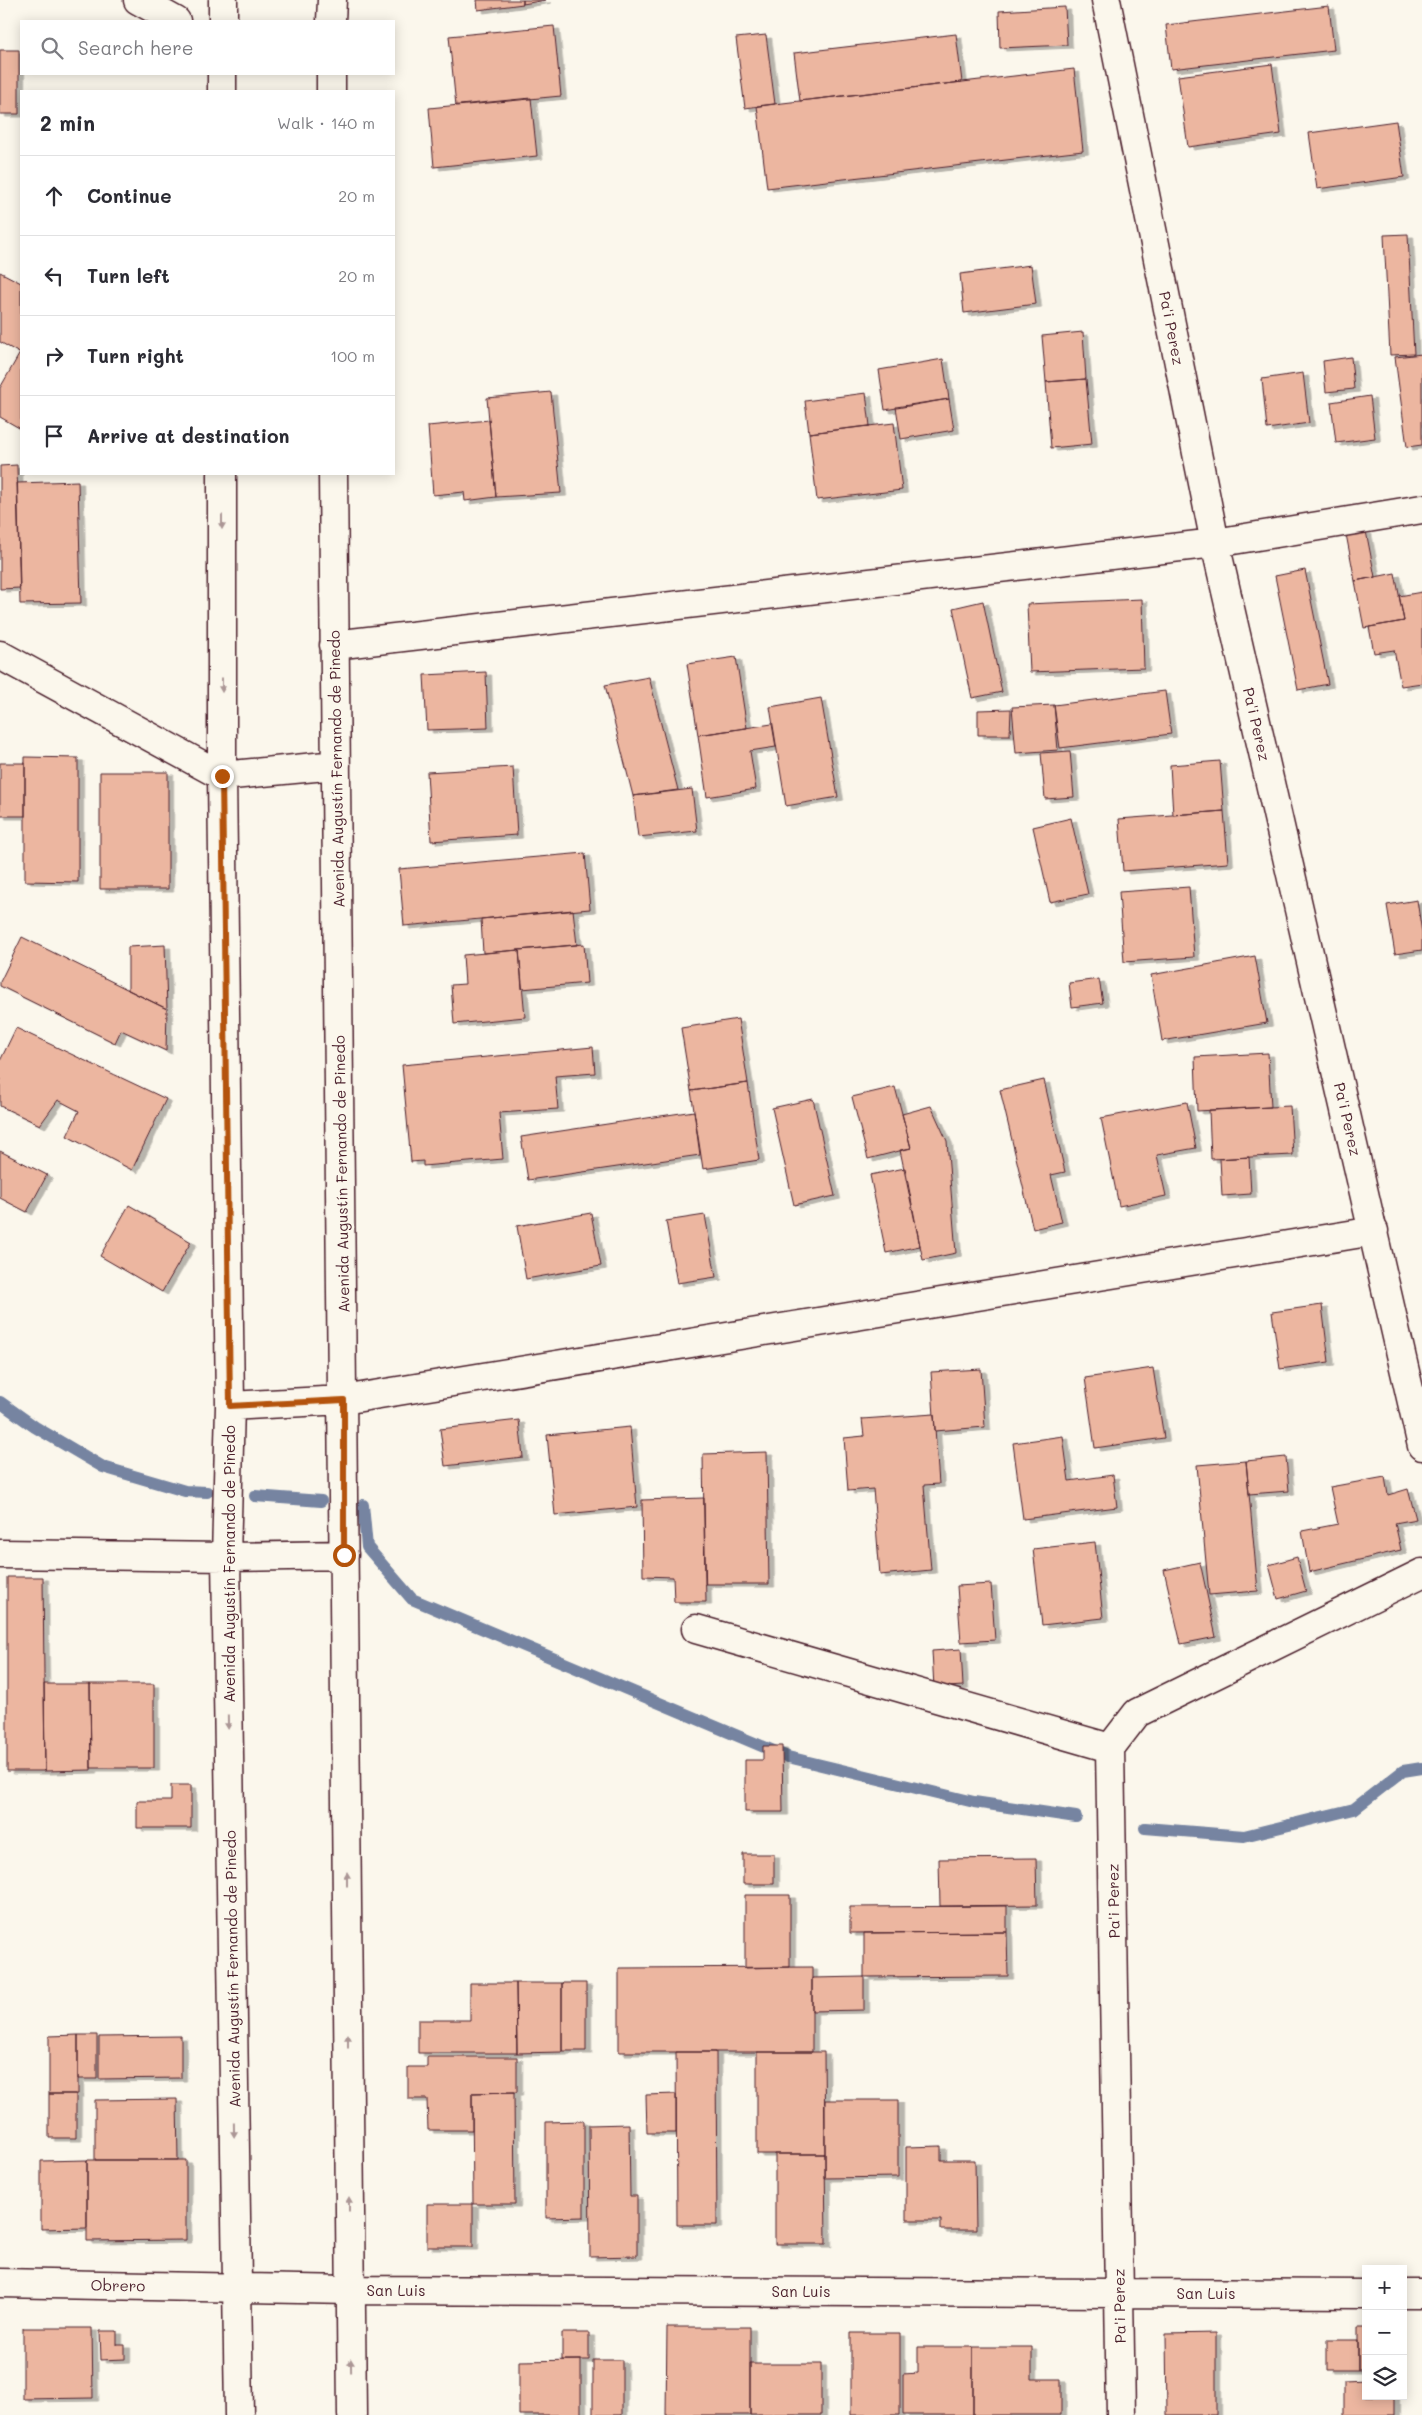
<!DOCTYPE html>
<meta charset="utf-8">
<style>
:root{--surface:#fff;--page:#f7f7f7;--text:#2b2b33;--muted:#7c7c81;--line:#e1e1e2}
body{margin:0;font-family:Mali,sans-serif;background:var(--page);color:var(--text)}
.controls{position:absolute;right:15px;bottom:15px;display:grid;overflow:hidden;border-radius:0px;box-shadow:0 2px 12px #0003}
.controls button{width:45px;height:45px;display:grid;place-items:center;padding:0;border:0;border-bottom:1px solid var(--line);background:var(--surface);color:var(--text);font:25px sans-serif}
.stop{position:absolute;width:15px;height:15px;margin:-11px;border:4px solid #b45309;border-radius:50%;background:#fff}
.stop.end{background:#b45309;border-color:#fff;box-shadow:0 1px 5px #0008}
.list{margin:0;padding:0;list-style:none}
h2{display:flex;justify-content:space-between;align-items:center;height:65px;margin:0;padding:0 20px;font-size:21px}
h2 small{font-size:16px;font-weight:400;color:var(--muted)}
.list li{display:grid;grid-template-columns:32px 1fr auto;gap:15px;align-items:center;box-sizing:border-box;height:80px;padding:0 20px;border-top:1px solid var(--line)}
.list b{display:block;font-size:19px;white-space:nowrap}
.list em{font-size:16px;font-style:normal;color:var(--muted)}
.icon{flex:none;width:28px;height:28px;fill:none;stroke:currentColor;stroke-width:2;stroke-linecap:round;stroke-linejoin:round}
.map{position:relative;flex:none;width:1422px;height:2415px;overflow:hidden}
.search{position:absolute;background:var(--surface);box-shadow:0 2px 12px #0003;left:20px;top:20px;width:375px;height:55px;display:flex;align-items:center;gap:12px;box-sizing:border-box;padding:0 18px;border-radius:0px;color:var(--muted);font-size:19px}
.panel{position:absolute;background:var(--surface);box-shadow:0 2px 12px #0003;left:20px;top:90px;width:375px;height:385px;border-radius:0px}
.map>svg:first-child{display:block}
.lines{fill:none;stroke-linecap:round;stroke-linejoin:round}
.stream{stroke:#7684a1;stroke-width:12}
.building{fill:#ecb6a0;stroke:#4a1f2b;filter:url(#shadow)}
.minor-casing{stroke:#4a1f2b;stroke-width:31}
.minor{stroke:#fbf7ec;stroke-width:28}
.oneway{fill:#ab9695}
.route{stroke:#b45309;stroke-width:6}
.labels{text-anchor:middle;dominant-baseline:central;stroke-width:5;stroke-linejoin:round;paint-order:stroke}
.street-label{font-size:15px;fill:#4a1f2b;stroke:#fbf7ec}
</style>
<div class="map">
<svg width="1422" height="2415" viewBox="0 0 1422 2415">
<defs>
<filter id="shadow"><feDropShadow dx="5.5" dy="3" stdDeviation="0" flood-color="#0004"/></filter>
</defs>
<rect width="100%" height="100%" fill="#fbf7ec"/>
<filter id="ink" filterUnits="userSpaceOnUse"><feTurbulence type="fractalNoise" baseFrequency=".02" numOctaves="2"/><feDisplacementMap in="SourceGraphic" scale="10" xChannelSelector="R" yChannelSelector="G"/><feConvolveMatrix kernelMatrix="1 2 1 2 8 2 1 2 1" color-interpolation-filters="sRGB"/></filter>
<g filter="url(#ink)">
<g class="lines">
<path class="stream" d="M0,1402L35,1427L103,1467L185,1491L207,1492
M255,1496L321,1501
M363,1505L367,1547L412,1599L788,1757L974,1802L1076,1817
M1145,1828L1244,1836L1354,1809L1403,1771L1422,1768"/>
</g>
<path class="building" d="M477,0H523V4L478,10Z
M523,0H546L523,4Z
M1329,6L1334,50L1171,69L1166,25Z
M1065,7L1067,45L1000,48L999,11Z
M554,26L561,96L456,106L449,36Z
M956,34L962,82L800,101L794,53Z
M766,35L775,104L745,108L736,38Z
M0,50H19V114H0Z
M1272,64L1281,134L1188,147L1178,76Z
M1074,69L1083,151L767,188L757,106Z
M531,98L537,156L434,167L429,108Z
M1396,121L1404,177L1317,189L1309,133Z
M1408,234L1414,354L1390,355L1384,235Z
M1031,265L1036,304L964,313L960,274Z
M0,272L21,283V354L0,342Z
M1083,332L1086,379L1046,382L1042,336Z
M20,353L21,354V429L0,417V388Z
M1422,354V445L1407,447L1395,357Z
M1351,357L1354,389L1326,392L1323,361Z
M943,359L949,399L885,410L879,370Z
M1303,373L1309,423L1267,429L1262,379Z
M1086,379L1092,444L1051,448L1046,382Z
M551,392L561,493L496,497L487,398Z
M866,393L870,426L809,433L805,401Z
M1370,396L1375,438L1336,443L1331,402Z
M949,399L954,430L901,439L896,407Z
M489,420L496,497L465,501L464,492L433,495L428,426Z
M894,423L902,490L817,500L809,433Z
M17,465L20,588L0,589V466Z
M78,481L81,603L20,604L17,483Z
M1366,531L1375,577L1355,581L1346,534Z
M1305,570L1328,684L1298,690L1275,576Z
M1395,573L1404,621L1364,628L1355,581Z
M1422,592V683L1401,686L1394,650L1374,653L1369,627L1404,621L1399,596Z
M1142,599L1144,668L1030,672L1027,604Z
M983,601L1002,692L972,698L953,608Z
M736,657L747,728L698,735L687,664Z
M486,672L488,728L427,730L424,675Z
M649,677L678,790L633,796L605,685Z
M1165,691L1171,734L1060,748L1054,705Z
M821,698L838,797L786,806L770,707Z
M1054,705L1058,750L1016,753L1012,707Z
M1011,709L1010,735H978V710Z
M772,724L776,747L750,751L756,789L707,797L698,735Z
M1070,751L1074,797L1045,799L1041,753Z
M25,757L78,758V882L25,881Z
M1220,761L1224,811L1173,815L1170,765Z
M0,763H25V816H0Z
M513,767L517,835L431,841L427,772Z
M100,772H168V889H100Z
M692,789L697,831L638,837L633,796Z
M1224,811L1228,863L1123,871L1119,819Z
M1071,818L1088,894L1050,902L1033,827Z
M585,853L590,909L404,926L399,869Z
M1189,887L1194,957L1124,962L1119,892Z
M1417,900L1422,933V950L1395,954L1387,905Z
M573,910L577,945L483,953L481,919Z
M22,937L167,1009L166,1051L121,1030L115,1043L0,986V982Z
M584,944L587,983L522,989L519,950Z
M165,945L167,1009L128,990V947Z
M519,950L525,1017L454,1024L451,985L465,984L463,955Z
M1255,956L1267,1023L1162,1041L1151,975Z
M1099,979L1103,1003L1072,1007L1069,983Z
M738,1019L748,1083L691,1091L681,1028Z
M16,1028L166,1099L132,1170L67,1136L79,1111L58,1100L40,1125L0,1106V1061Z
M593,1047L595,1073L555,1076L558,1109L499,1113L503,1159L423,1166V1161L411,1162L402,1065Z
M1268,1053L1271,1107L1197,1111L1195,1057Z
M1044,1080L1065,1172L1051,1175L1062,1222L1033,1229L1000,1090Z
M748,1083L759,1160L703,1169L691,1091Z
M895,1087L911,1148L868,1159L852,1097Z
M813,1099L835,1196L794,1205L772,1108Z
M1187,1102L1196,1148L1157,1155L1166,1196L1119,1206L1101,1118Z
M931,1106L947,1141L956,1253L923,1260L900,1150L911,1148L902,1114Z
M1290,1106L1293,1155L1211,1159L1209,1110Z
M694,1111L700,1155L528,1180L521,1137Z
M0,1151L47,1175L27,1212L0,1198Z
M1249,1157L1251,1194L1222,1196L1220,1159Z
M905,1168L920,1246L886,1253L870,1175Z
M129,1205L191,1242L162,1292L100,1256Z
M591,1213L601,1266L526,1279L517,1226Z
M705,1215L716,1277L677,1283L666,1221Z
M1322,1305L1329,1362L1280,1369L1272,1312Z
M1153,1368L1164,1438L1095,1448L1085,1378Z
M981,1369L985,1427L935,1431L931,1372Z
M934,1414L939,1484L924,1485L931,1570L880,1575L873,1489L848,1491L844,1438L864,1436L862,1419Z
M519,1420L523,1457L445,1466L440,1429Z
M630,1427L637,1507L555,1515L547,1435Z
M1063,1436L1069,1481L1113,1475L1117,1507L1023,1519L1013,1443Z
M767,1452L769,1584H705L703,1454Z
M1286,1457L1289,1491L1249,1494L1246,1461Z
M1246,1461L1258,1591L1209,1595L1197,1465Z
M1385,1477L1388,1495L1408,1489L1416,1519L1395,1523L1401,1550L1309,1572L1302,1531L1338,1524L1330,1487Z
M704,1498L706,1602H674L673,1577L643,1576L642,1500Z
M1095,1542L1103,1618L1042,1625L1033,1549Z
M1297,1557L1306,1591L1278,1599L1269,1565Z
M1200,1562L1216,1637L1181,1644L1164,1570Z
M7,1577H43L45,1771H7Z
M991,1584L995,1640L961,1642L957,1586Z
M961,1649L963,1686L934,1688L932,1651Z
M44,1684H90L91,1770L45,1771Z
M90,1684H154V1768H91Z
M763,1746H782L783,1812H745V1760H763Z
M171,1785H191V1828H137V1801H171Z
M743,1854H774V1884H743Z
M1036,1858L1037,1905L940,1906L939,1859Z
M745,1895H790V1967L745,1968Z
M1007,1906V1932L850,1933V1907Z
M1007,1932L1008,1976L864,1977V1933Z
M812,1967V2052H619V1968Z
M864,1977V2010L812,2011V1978Z
M470,1983H516L517,2053H418V2020H470Z
M516,1983H562V2052L517,2053Z
M562,1983H586V2051H562Z
M78,2035H97V2079H78Z
M78,2035V2094H49V2036Z
M181,2036V2078L99,2079V2037Z
M676,2052H716L717,2225H677Z
M757,2052H824L825,2154H757Z
M427,2057H517V2092L472,2093V2130H428L427,2099H408V2067H427Z
M514,2092L515,2204H473L472,2093Z
M49,2094H76V2138H49Z
M676,2094V2133H647L646,2095Z
M177,2099L178,2160H95V2100Z
M825,2100H898V2177L825,2178Z
M584,2121V2217L546,2218V2122Z
M629,2124L630,2196H637V2256L590,2257L589,2125Z
M941,2146V2160H975L976,2230H941V2220H906V2147Z
M775,2154H825L826,2244H775Z
M87,2160V2228L41,2229V2161Z
M87,2160H186V2240L87,2241Z
M427,2204H473V2247H427Z
M667,2327H750V2415H666Z
M1358,2327H1366V2370H1358Z
M23,2328H92L93,2398L23,2399Z
M100,2331H117V2345H125V2359L101,2360Z
M562,2333H589V2360H562Z
M851,2333H900V2415H851Z
M1216,2333V2415H1167L1166,2334Z
M1327,2340H1358V2370H1327Z
M918,2347H973V2415H903V2374L918,2373Z
M973,2347H1032V2379H1061V2415H973Z
M581,2360V2415H519V2361Z
M593,2360H622V2415H593Z
M750,2364H821V2415H750Z
M1366,2381V2396H1394V2415H1344V2382Z"/>
<g class="lines">
<g class="minor-casing">
<path id="minor" d="M138,0L176,21
M1106,0L1215,543L1422,1446
M223,21V0
M331,21L332,0
M222,74V91
M331,74V91
M222,474V776L230,1406L226,1557L239,2415
M333,474L352,2415
M334,645L1215,543L1422,509
M0,655L222,776L336,765
M230,1406L343,1400L1374,1231
M0,1554L226,1557L344,1555
M696,1629L1110,1748
M0,2283L350,2290L1366,2294
M1403,2294H1422
M1121,2415L1110,1748L1137,1713L1422,1573"/>
</g>
<use href="#minor" class="minor"/>
</g>
<defs><path id="oneway-solid" d="M-6-.8H1V-3.2L6.5 0L1 3.2V.8H-6Z" transform="scale(1.25)"/></defs>
<g class="oneway">
<use href="#oneway-solid" transform="translate(222 522) rotate(90)"/>
<use href="#oneway-solid" transform="translate(222 685) rotate(90)"/>
<use href="#oneway-solid" transform="translate(228 1722) rotate(89)"/>
<use href="#oneway-solid" transform="translate(347 1879) rotate(-90)"/>
<use href="#oneway-solid" transform="translate(348 2041) rotate(-90)"/>
<use href="#oneway-solid" transform="translate(234 2130) rotate(89)"/>
<use href="#oneway-solid" transform="translate(349 2204) rotate(-90)"/>
<use href="#oneway-solid" transform="translate(351 2366) rotate(-91)"/>
</g>
</g>
<g class="lines" filter="url(#ink)">
<path class="route" d="M222,776L230,1406L344,1400V1555"/>
</g>
<g class="labels">
<g class="street-label">
<text transform="translate(1172 328) rotate(79)">Pa'i Perez</text>
<text transform="translate(1257 724) rotate(77)">Pa'i Perez</text>
<text transform="translate(336 769) rotate(-91)">Avenida Augustín Fernando de Pinedo</text>
<text transform="translate(1348 1119) rotate(77)">Pa'i Perez</text>
<text transform="translate(341 1174) rotate(-91)">Avenida Augustín Fernando de Pinedo</text>
<text transform="translate(229 1564) rotate(-90)">Avenida Augustín Fernando de Pinedo</text>
<text transform="translate(1113 1901) rotate(-91)">Pa'i Perez</text>
<text transform="translate(232 1969) rotate(-91)">Avenida Augustín Fernando de Pinedo</text>
<text transform="translate(118 2285) rotate(1)">Obrero</text>
<text x="396" y="2290">San Luis</text>
<text x="801" y="2291">San Luis</text>
<text x="1206" y="2293">San Luis</text>
<text transform="translate(1119 2306) rotate(-91)">Pa'i Perez</text>
</g>
</g>
</svg>
<div class="controls">
<button>+</button>
<button>−</button>
<button><svg class="icon" aria-label="layers" viewBox="0 0 24 24"><path d="M12 4l9 5-9 5-9-5zM3 14l9 5 9-5"/></svg></button>
</div>
<div class="stop" style="left:344px;top:1555px"></div>
<div class="stop end" style="left:222px;top:776px"></div>
<div class="search"><svg class="icon" aria-label="search" viewBox="0 0 24 24"><circle cx="10" cy="10" r="6"/><path d="M15 15l6 6"/></svg>Search here</div>
<section class="panel">
<h2>2 min<small>Walk · 140 m</small></h2>
<ul class="list">
<li><svg class="icon" aria-label="ahead" viewBox="0 0 24 24"><path d="M12 20V5M6 11l6-6 6 6"/></svg><div><b>Continue</b></div><em>20 m</em></li>
<li><svg class="icon" aria-label="left" viewBox="0 0 24 24"><path d="M17 20v-9H6M10 6l-5 5 5 5"/></svg><div><b>Turn left</b></div><em>20 m</em></li>
<li><svg class="icon" aria-label="right" viewBox="0 0 24 24"><path d="M7 20v-9h11M14 6l5 5-5 5"/></svg><div><b>Turn right</b></div><em>100 m</em></li>
<li><svg class="icon" aria-label="arrive" viewBox="0 0 24 24"><path d="M6 21V4h12l-3 4 3 4H6"/></svg><div><b>Arrive at destination</b></div></li>
</ul>
</section>
</div>
